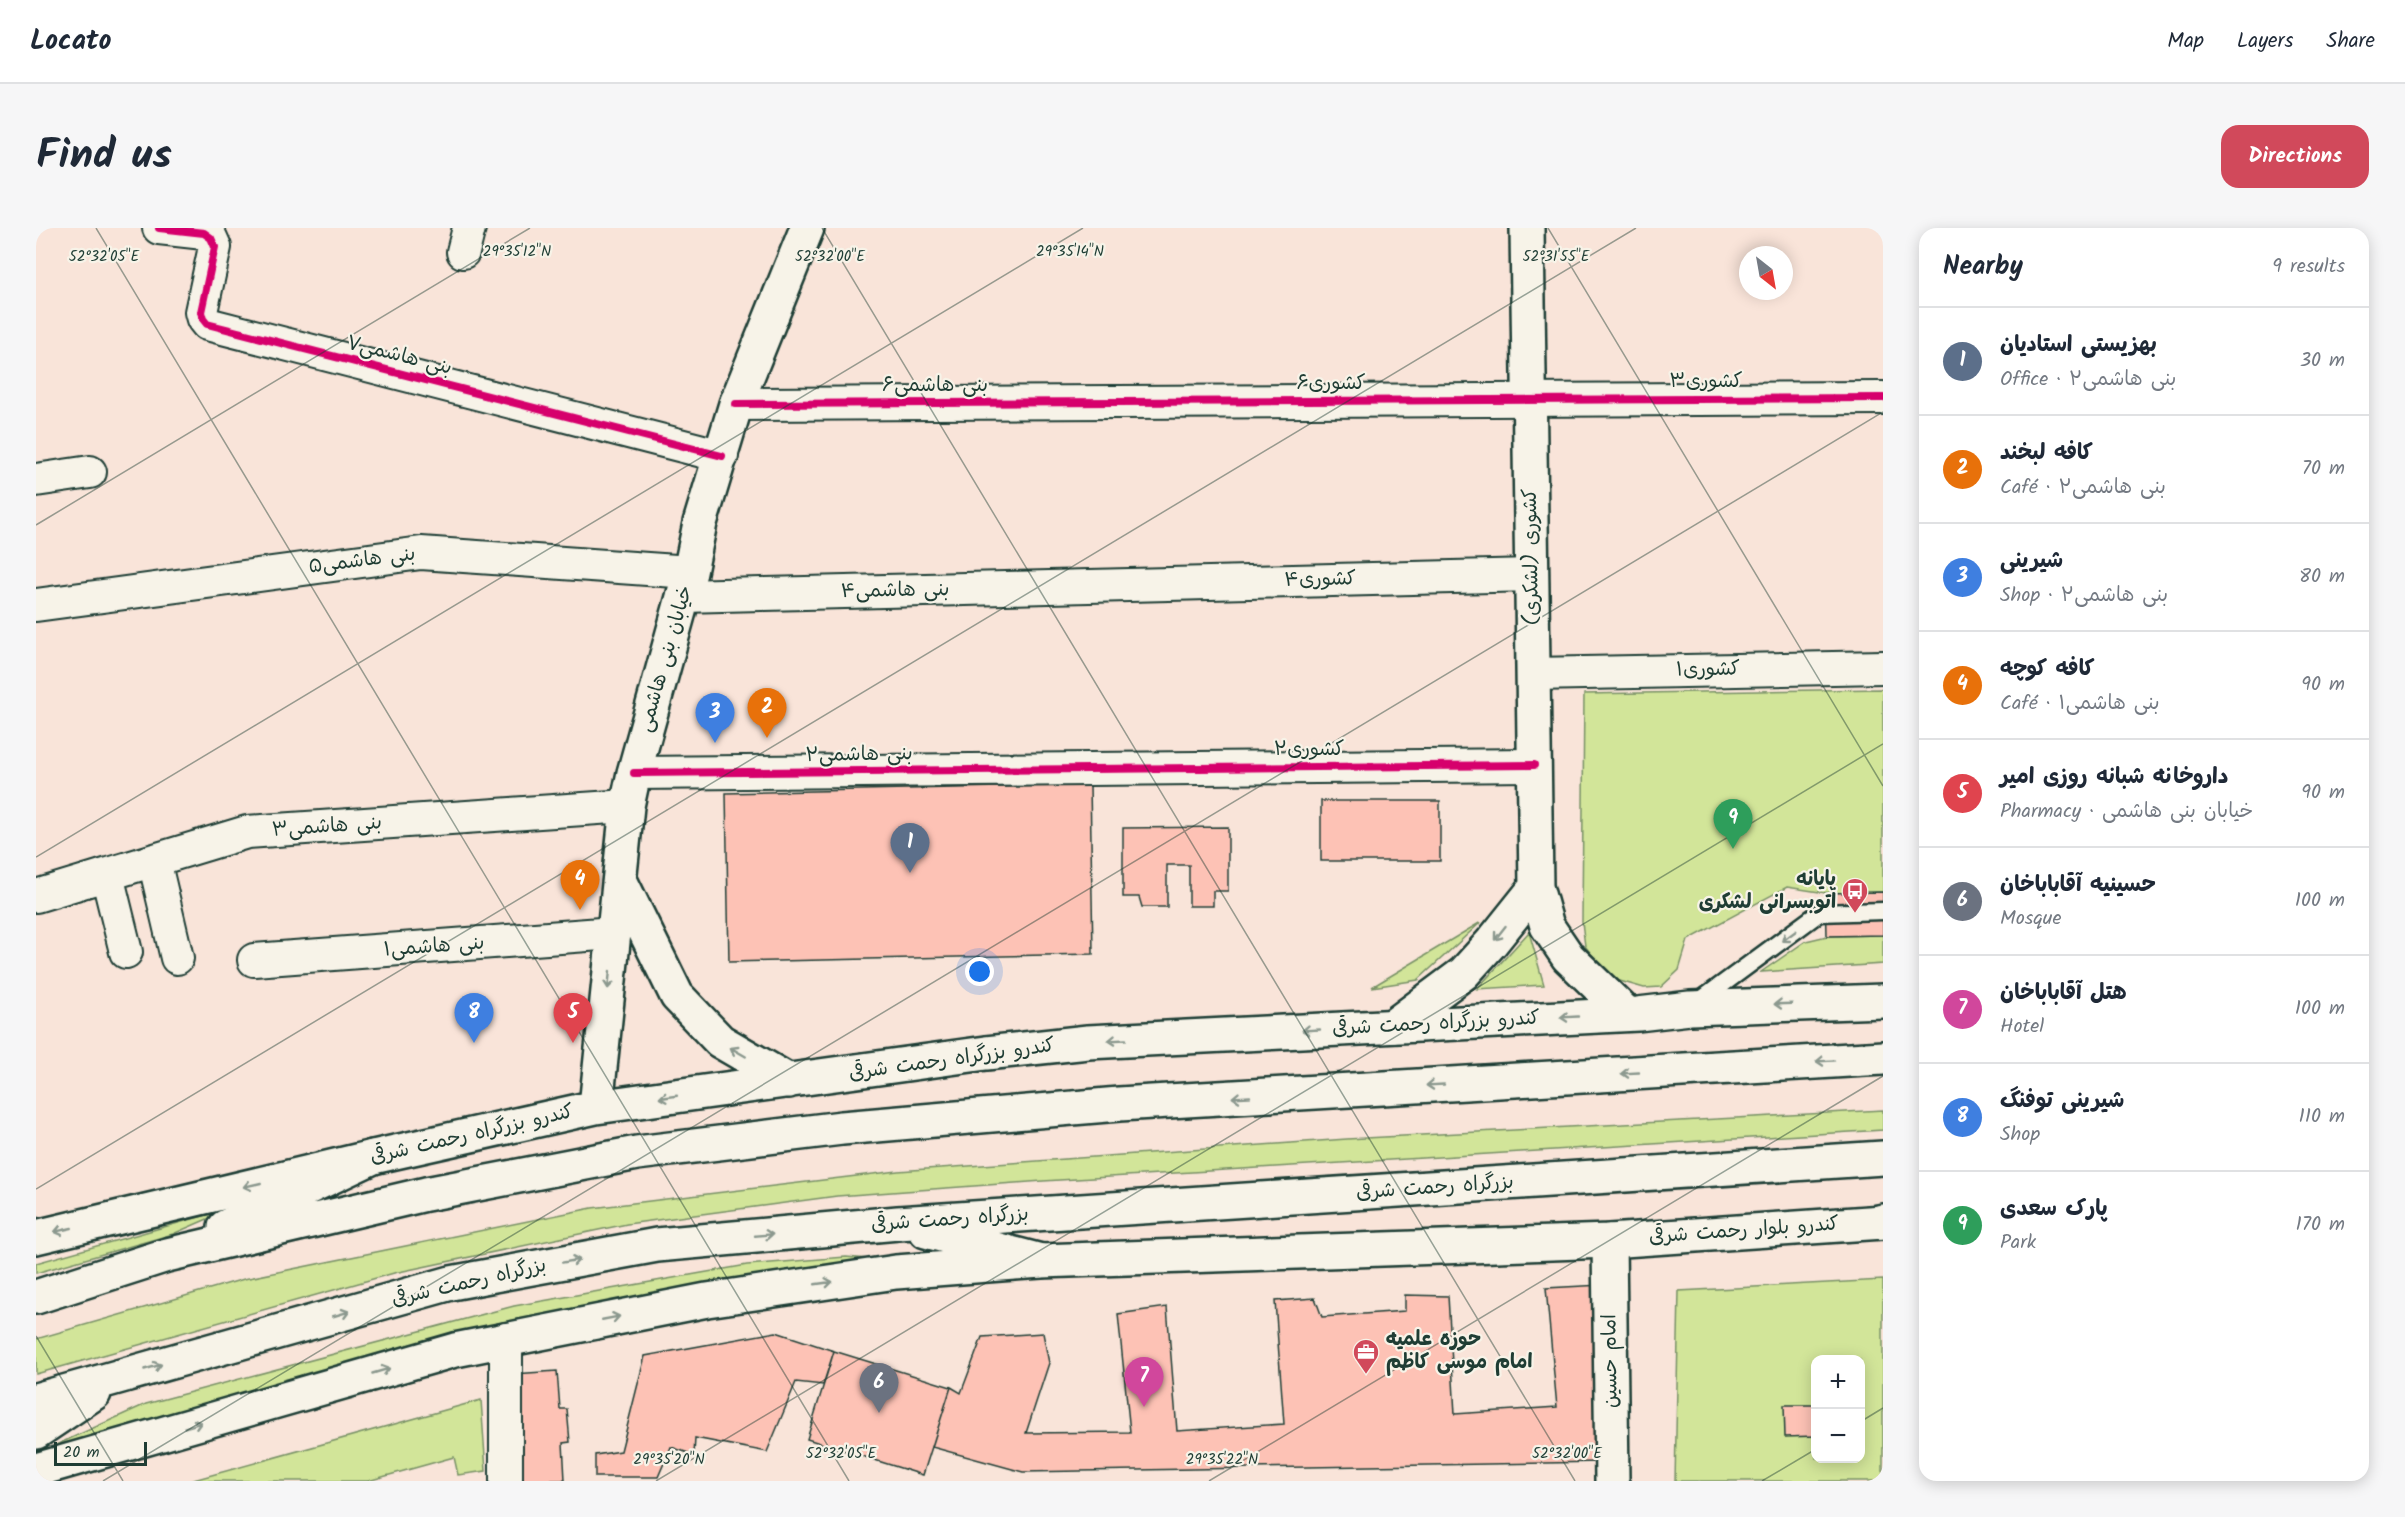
<!DOCTYPE html>
<meta charset="utf-8">
<style>
:root{--surface:#fff;--page:#f6f6f7;--text:#1f2937;--muted:#747a83;--line:#e0e1e3;--accent:#d1495b}
body{margin:0;font-family:Kalam,"Playpen Sans Arabic",sans-serif;background:var(--page);color:var(--text)}
.controls{position:absolute;right:18px;bottom:18px;display:grid;overflow:hidden;border-radius:12px;box-shadow:0 3px 15px #0003}
.controls button{width:54px;height:54px;display:grid;place-items:center;padding:0;border:0;border-bottom:2px solid var(--line);background:var(--surface);color:var(--text);font:30px sans-serif}
.compass{position:absolute;left:1703px;top:18px;width:54px;height:54px;border-radius:50%;background:var(--surface);box-shadow:0 3px 15px #0003;rotate:149deg}
.scale{position:absolute;left:18px;bottom:15px;width:93px;box-sizing:border-box;padding-left:6px;border:3px solid #1f3d34;border-top:0;font-size:16px;line-height:21px;white-space:nowrap;color:#1f3d34;-webkit-text-stroke:4px #f7f3e8;paint-order:stroke}
.you{position:absolute;left:944px;top:744px;width:21px;height:21px;margin:-15px;border:4px solid #fff;border-radius:50%;background:#1a73e8;box-shadow:0 0 0 9px #1a73e833}
.badge{display:grid;place-items:center;width:39px;height:39px;border-radius:50%;background:var(--accent);color:#fff;font-size:20px;font-weight:700}
.pin{position:absolute;translate:-50% -50px;filter:drop-shadow(0 2px 3px #0008)}
.pin::after{content:'';position:absolute;top:32px;width:21px;height:18px;background:inherit;clip-path:polygon(0 0,100% 0,50% 100%)}
.list{margin:0;padding:0;list-style:none}
h2{display:flex;justify-content:space-between;align-items:center;height:78px;margin:0;padding:0 24px;font-size:26px}
h2 small{font-size:20px;font-weight:400;color:var(--muted)}
.list li{display:grid;grid-template-columns:39px 1fr auto;gap:18px;align-items:center;box-sizing:border-box;height:108px;padding:0 24px;border-top:2px solid var(--line)}
.list b{display:block;font-size:22px;white-space:nowrap}
.list p{margin:0;font-size:20px;white-space:nowrap;color:var(--muted)}
.list em{font-size:20px;font-style:normal;color:var(--muted)}
.map{position:relative;flex:none;width:1847px;height:1253px;overflow:hidden;border-radius:18px}
header{display:flex;align-items:center;gap:36px;box-sizing:border-box;height:84px;padding:0 30px;background:var(--surface);border-bottom:2px solid var(--line)}
header strong{font-size:28px}
nav{display:flex;gap:33px;margin-inline-start:auto;font-size:21px}
.intro{display:flex;align-items:center;justify-content:space-between;box-sizing:border-box;height:144px;padding:0 36px}
h1{margin:0;font-size:42px}
.button{padding:15px 27px;border-radius:18px;background:var(--accent);color:#fff;font-size:21px;font-weight:700}
main{display:flex;gap:36px;padding:0 36px}
aside{flex:1;background:var(--surface);border-radius:18px;box-shadow:0 3px 15px #0003}
.map>svg:first-child{display:block}
.green{fill:#d2e599;stroke:#789166;stroke-width:1.5;fill-rule:evenodd}
.building{fill:#fdc2b5;stroke:#1f3d34;stroke-width:1.5}
.lines{fill:none;stroke-linecap:round;stroke-linejoin:round}
.service-casing{stroke:#1f3d34;stroke-width:21}
.minor-casing{stroke:#1f3d34;stroke-width:36}
.tertiary-casing{stroke:#1f3d34;stroke-width:38}
.secondary-casing{stroke:#1f3d34;stroke-width:38}
.trunk-casing{stroke:#1f3d34;stroke-width:38}
.service{stroke:#f7f3e8;stroke-width:16}
.minor{stroke:#f7f3e8;stroke-width:32}
.tertiary{stroke:#f7f3e8;stroke-width:33}
.secondary{stroke:#f7f3e8;stroke-width:33}
.trunk{stroke:#f7f3e8;stroke-width:33}
.cycleway-casing{stroke:#f7f3e8;stroke-width:11}
.cycleway{stroke:#d6006c;stroke-width:8}
.oneway{stroke:#8b988e}
.ticks{fill:none;stroke:#1f3d34;stroke-width:1.5;stroke-opacity:0.45}
.labels{text-anchor:middle;dominant-baseline:central;stroke-width:4.5;stroke-linejoin:round;paint-order:stroke}
.street-label{font-size:20px;fill:#1f3d34;stroke:#f7f3e8}
.poi-label{font-size:20px;font-weight:bold;fill:#1f3d34;stroke:#f7f3e8;text-anchor:end}
.ticks-label{font-size:15px;text-anchor:middle;fill:#1f3d34;stroke:#f7f3e8;stroke-width:4.5;stroke-linejoin:round;paint-order:stroke}
</style>
<header>
<strong>Locato</strong>
<nav><a>Map</a><a>Layers</a><a>Share</a></nav>
</header>
<div class="intro"><h1>Find us</h1><a class="button">Directions</a></div>
<main>
<div class="map">
<svg width="1847" height="1253" viewBox="0 0 1847 1253">
<rect width="100%" height="100%" fill="#f9e4d9"/>
<filter id="ink" filterUnits="userSpaceOnUse"><feTurbulence type="fractalNoise" baseFrequency=".0167" numOctaves="2"/><feDisplacementMap in="SourceGraphic" scale="12" xChannelSelector="R" yChannelSelector="G"/><feConvolveMatrix kernelMatrix="1 2 1 2 8 2 1 2 1" color-interpolation-filters="sRGB"/></filter>
<g filter="url(#ink)">
<path class="green" d="M1847,461V664L1790,665L1751,659L1652,712L1643,742L1625,759L1608,760L1577,751L1563,736L1549,718L1546,694L1548,466Z
M1445,694L1382,752L1336,759Z
M1493,704L1508,757L1441,761Z
M1847,707V736L1725,744L1770,713L1791,708Z
M1847,882V902L1007,953L801,968L591,996L358,1045L0,1146V1111L208,1051L556,980L862,943L1311,911Z
M199,979L137,1006L0,1045V1035Z
M810,1029L878,1035L0,1226L110,1176L478,1078L711,1037Z
M1847,1052V1253H1639L1643,1063ZM1780,1132H1824V1230H1780Z
M445,1172L450,1243L422,1247L418,1229L332,1253H154Z"/>
<path class="building" d="M1054,557L1057,726L693,734L690,565Z
M1285,573H1404V633H1285Z
M1192,599V663H1177V678H1153V637H1131V679H1106L1103,669H1087V600Z
M1847,664V707L1791,708L1790,665Z
M1566,1057L1565,1234L987,1244L896,1219L915,1159L925,1165L946,1109L1007,1105L1013,1135L990,1205L1094,1204L1082,1086L1131,1079L1141,1203L1248,1196L1239,1073L1279,1070L1286,1089L1369,1083V1067L1412,1068L1419,1186L1521,1179L1510,1060Z
M740,1104L798,1123L787,1157L760,1154L731,1224L659,1210L658,1227L635,1219L622,1249H559V1227L585,1223L609,1128Z
M798,1123L915,1159L887,1247L771,1211Z
M521,1143L524,1181H531L534,1214L527,1215L529,1252L485,1253L478,1146Z
M1748,1177H1780V1208L1749,1209Z"/>
<g class="lines">
<g class="service-casing">
<path id="service" d="M1661,775L1783,685L1847,683"/>
</g>
<g class="minor-casing">
<path id="minor" d="M123,0L168,5L175,10L179,19L165,84L167,91L171,96L686,228
M427,24L433,0
M700,176L1847,170
M0,252L54,244
M647,368L1496,347
M0,377L385,325L654,344
M1497,446L1847,439
M598,545L1498,537
M118,632L141,730
M71,647L90,724
M0,668L211,604L591,578
M218,732L578,705
M470,1111V1253"/>
</g>
<g class="tertiary-casing">
<path id="tertiary" d="M1491,0L1500,659L1511,698L1532,729L1591,786
M1357,798L1428,745L1456,714L1500,659
M1573,1013L1576,1253"/>
</g>
<g class="secondary-casing">
<path id="secondary" d="M584,652L641,768L684,813L753,853
M560,879L591,578L598,545L654,344L664,295L700,176L771,0
M0,1009L337,929L560,879L950,825L1052,814L1602,786L1654,780L1847,773
M0,1242L419,1122L671,1072L860,1044L1005,1033L1573,1013L1847,994"/>
</g>
<g class="trunk-casing">
<path id="trunk" d="M1844,994L1847,993
M189,999L337,929
M890,1003L1005,1033
M0,1069L131,1027L390,966L601,925L806,900L1083,876L1847,830
M0,1172L415,1055L621,1017L862,995L1847,930
M0,1204L58,1165"/>
</g>
<use href="#service" class="service"/>
<use href="#minor" class="minor"/>
<use href="#tertiary" class="tertiary"/>
<use href="#secondary" class="secondary"/>
<use href="#trunk" class="trunk"/>
<g class="cycleway-casing">
<path id="cycleway" d="M123,0L168,5L175,10L179,19L165,84L167,91L171,96L686,228
M700,176L1847,170
M598,545L1498,537"/>
</g>
<use href="#cycleway" class="cycleway"/>
</g>
<defs><path id="oneway-shaft" d="M-6 0H5M1.5-3L5.5 0L1.5 3" fill="none" stroke-width="1.6" stroke-linecap="round" stroke-linejoin="round" transform="scale(1.5)"/></defs>
<g class="oneway">
<use href="#oneway-shaft" transform="translate(1464 705) rotate(128)"/>
<use href="#oneway-shaft" transform="translate(1753 708) rotate(144)"/>
<use href="#oneway-shaft" transform="translate(573 752) rotate(96)"/>
<use href="#oneway-shaft" transform="translate(1747 776) rotate(178)"/>
<use href="#oneway-shaft" transform="translate(1533 789) rotate(177)"/>
<use href="#oneway-shaft" transform="translate(1275 802) rotate(177)"/>
<use href="#oneway-shaft" transform="translate(1081 812) rotate(177)"/>
<use href="#oneway-shaft" transform="translate(702 824) rotate(-150)"/>
<use href="#oneway-shaft" transform="translate(1789 833) rotate(177)"/>
<use href="#oneway-shaft" transform="translate(1594 845) rotate(177)"/>
<use href="#oneway-shaft" transform="translate(1399 857) rotate(177)"/>
<use href="#oneway-shaft" transform="translate(632 869) rotate(172)"/>
<use href="#oneway-shaft" transform="translate(1205 869) rotate(177)"/>
<use href="#oneway-shaft" transform="translate(216 957) rotate(167)"/>
<use href="#oneway-shaft" transform="translate(27 1002) rotate(167)"/>
<use href="#oneway-shaft" transform="translate(728 1007) rotate(-5)"/>
<use href="#oneway-shaft" transform="translate(535 1033) rotate(-10)"/>
<use href="#oneway-shaft" transform="translate(788 1055) rotate(-8)"/>
<use href="#oneway-shaft" transform="translate(305 1086) rotate(-16)"/>
<use href="#oneway-shaft" transform="translate(575 1090) rotate(-11)"/>
<use href="#oneway-shaft" transform="translate(117 1139) rotate(-16)"/>
<use href="#oneway-shaft" transform="translate(345 1143) rotate(-16)"/>
<use href="#oneway-shaft" transform="translate(157 1197) rotate(-16)"/>
</g>
</g>
<path class="ticks" d="M60,0L813,1253M786,0L1539,1253M1512,0L1847,558M0,297L494,0M0,629L1047,0M0,961L1600,0M0,1108L87,1253M1824,1194L1847,1180M67,1253L1847,184M620,1253L1847,516M1173,1253L1847,848M1726,1253L1780,1221"/>
<defs>
<g id="bus-pin" transform="scale(1.35)"><path d="M0 17L-7.5 6A9.5 9.5 0 1 1 7.5 6Z" fill="#d1495b" stroke="#f7f3e8"/><path d="M-5-6H5V4H4V6H2V4H-2V6H-4V4H-5ZM-3.5-4V0h7V-4ZM-3.5 1.2v1.5H-2V1.2ZM2 1.2v1.5H3.5V1.2Z" fill="#fff"/></g>
<g id="office-pin" transform="scale(1.35)"><path d="M0 17L-7.5 6A9.5 9.5 0 1 1 7.5 6Z" fill="#d1495b" stroke="#f7f3e8"/><path d="M-6-3h4V-5.5h4V-3h4V5H-6ZM-1-4.5V-3h2v-1.5ZM-6 0V1H6V0Z" fill="#fff"/></g>
</defs>
<g fill-rule="evenodd">
<use href="#bus-pin" x="1819" y="663"/>
<use href="#office-pin" x="1330" y="1124"/>
</g>
<g class="labels">
<g class="street-label">
<text transform="translate(363 128) rotate(14)">بنی هاشمی۷</text>
<text x="1670" y="154">۳کشوری</text>
<text x="1295" y="156">کشوری۶</text>
<text x="899" y="158">۶بنی هاشمی</text>
<text transform="translate(1496 329) rotate(-91)">کشوری (لشکری)</text>
<text transform="translate(326 333) rotate(-7)">بنی هاشمی۵</text>
<text transform="translate(1284 352) rotate(-1)">کشوری۴</text>
<text transform="translate(859 363) rotate(-1)">۴بنی هاشمی</text>
<text transform="translate(630 431) rotate(-74)">خیابان بنی هاشمی</text>
<text transform="translate(1672 442) rotate(-1)">۱کشوری</text>
<text x="1273" y="522">کشوری۲</text>
<text transform="translate(823 527) rotate(-1)">۲بنی هاشمی</text>
<text transform="translate(291 599) rotate(-4)">بنی هاشمی۳</text>
<text transform="translate(398 719) rotate(-4)">بنی هاشمی۱</text>
<text transform="translate(1400 796) rotate(-3)">کندرو بزرگراه رحمت شرقی</text>
<text transform="translate(916 832) rotate(-8)">کندرو بزرگراه رحمت شرقی</text>
<text transform="translate(436 907) rotate(-13)">کندرو بزرگراه رحمت شرقی</text>
<text transform="translate(1399 960) rotate(-4)">بزرگراه رحمت شرقی</text>
<text transform="translate(914 992) rotate(-4)">بزرگراه رحمت شرقی</text>
<text transform="translate(1708 1003) rotate(-4)">کندرو بلوار رحمت شرقی</text>
<text transform="translate(433 1055) rotate(-13)">بزرگراه رحمت شرقی</text>
<text transform="translate(1575 1133) rotate(-91)">امام حسین</text>
</g>
<g class="poi-label">
<text x="1800" y="652">پایانه<tspan x="1800" dy="23">اتوبسرانی لشکری</tspan></text>
<text x="1350" y="1112" text-anchor="start">حوزه علمیه<tspan x="1350" dy="23">امام موسی کاظم</tspan></text>
</g>
</g>
<g class="ticks-label">
<text x="481" y="28">29°35'12"N</text>
<text x="1034" y="28">29°35'14"N</text>
<text x="68" y="33">52°32'05"E</text>
<text x="794" y="33">52°32'00"E</text>
<text x="1520" y="33">52°31'55"E</text>
<text x="805" y="1230">52°32'05"E</text>
<text x="1531" y="1230">52°32'00"E</text>
<text x="633" y="1236">29°35'20"N</text>
<text x="1186" y="1236">29°35'22"N</text>
</g>
</svg>
<div class="controls">
<button>+</button>
<button>−</button>
</div>
<svg class="compass" viewBox="-18 -18 36 36"><path d="M0-13l5 13h-10z" fill="#e53935"/><path d="M0 13l5-13h-10z" fill="#747a83"/></svg>
<div class="scale">20 m</div>
<div class="you"></div>
<div class="pin badge" style="left:874px;top:645px;background:#5c6f8a">1</div>
<div class="pin badge" style="left:731px;top:510px;background:#e8710a">2</div>
<div class="pin badge" style="left:679px;top:515px;background:#3f7fe0">3</div>
<div class="pin badge" style="left:544px;top:682px;background:#e8710a">4</div>
<div class="pin badge" style="left:537px;top:815px;background:#e0444e">5</div>
<div class="pin badge" style="left:843px;top:1185px;background:#6b7280">6</div>
<div class="pin badge" style="left:1108px;top:1179px;background:#d1479c">7</div>
<div class="pin badge" style="left:438px;top:815px;background:#3f7fe0">8</div>
<div class="pin badge" style="left:1697px;top:621px;background:#2e9e5b">9</div>
</div>
<aside>
<h2>Nearby<small>9 results</small></h2>
<ul class="list">
<li><span class="badge" style="background:#5c6f8a">1</span><div><b>بهزیستی استادیان</b><p>Office · ۲بنی هاشمی</p></div><em>30 m</em></li>
<li><span class="badge" style="background:#e8710a">2</span><div><b>کافه لبخند</b><p>Café · ۲بنی هاشمی</p></div><em>70 m</em></li>
<li><span class="badge" style="background:#3f7fe0">3</span><div><b>شیرینی</b><p>Shop · ۲بنی هاشمی</p></div><em>80 m</em></li>
<li><span class="badge" style="background:#e8710a">4</span><div><b>کافه کوچه</b><p>Café · بنی هاشمی۱</p></div><em>90 m</em></li>
<li><span class="badge" style="background:#e0444e">5</span><div><b>داروخانه شبانه روزی امیر</b><p>Pharmacy · خیابان بنی هاشمی</p></div><em>90 m</em></li>
<li><span class="badge" style="background:#6b7280">6</span><div><b>حسینیه آقاباباخان</b><p>Mosque</p></div><em>100 m</em></li>
<li><span class="badge" style="background:#d1479c">7</span><div><b>هتل آقاباباخان</b><p>Hotel</p></div><em>100 m</em></li>
<li><span class="badge" style="background:#3f7fe0">8</span><div><b>شیرینی توفنگ</b><p>Shop</p></div><em>110 m</em></li>
<li><span class="badge" style="background:#2e9e5b">9</span><div><b>پارک سعدی</b><p>Park</p></div><em>170 m</em></li>
</ul>
</aside>
</main>
